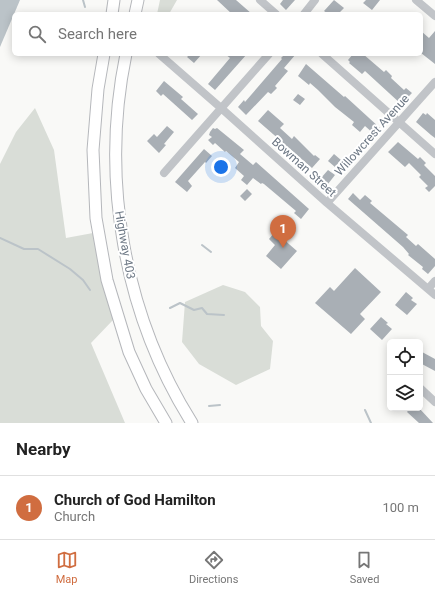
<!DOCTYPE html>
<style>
:root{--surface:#fff;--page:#f2f2f2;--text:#222;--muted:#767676;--line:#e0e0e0;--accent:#d06d40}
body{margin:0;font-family:Roboto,sans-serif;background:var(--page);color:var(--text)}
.controls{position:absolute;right:12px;bottom:12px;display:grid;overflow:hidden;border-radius:6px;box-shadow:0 2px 10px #0003}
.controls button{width:36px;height:36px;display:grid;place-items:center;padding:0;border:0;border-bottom:1px solid var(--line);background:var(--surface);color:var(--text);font:20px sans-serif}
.you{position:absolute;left:221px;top:167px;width:14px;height:14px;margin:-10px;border:3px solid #fff;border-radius:50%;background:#1a73e8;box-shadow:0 0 0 6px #1a73e833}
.badge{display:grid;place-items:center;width:26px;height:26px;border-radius:50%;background:var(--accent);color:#fff;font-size:13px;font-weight:700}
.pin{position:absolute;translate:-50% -33px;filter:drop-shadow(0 1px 2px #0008)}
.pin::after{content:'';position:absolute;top:21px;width:14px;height:12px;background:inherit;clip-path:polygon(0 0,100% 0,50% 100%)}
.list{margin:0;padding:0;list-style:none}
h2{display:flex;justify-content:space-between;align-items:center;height:52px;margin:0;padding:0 16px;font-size:17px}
h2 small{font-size:13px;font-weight:400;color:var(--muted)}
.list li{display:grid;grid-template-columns:26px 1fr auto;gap:12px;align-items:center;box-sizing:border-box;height:64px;padding:0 16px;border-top:1px solid var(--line)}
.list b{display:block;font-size:15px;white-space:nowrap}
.list p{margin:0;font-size:13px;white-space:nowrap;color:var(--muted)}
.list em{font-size:13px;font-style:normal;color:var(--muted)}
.icon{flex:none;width:22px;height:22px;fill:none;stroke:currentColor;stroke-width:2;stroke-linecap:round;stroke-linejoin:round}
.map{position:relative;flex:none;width:435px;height:423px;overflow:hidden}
.search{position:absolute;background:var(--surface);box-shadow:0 2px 10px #0003;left:12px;right:12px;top:12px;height:44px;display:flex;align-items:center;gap:10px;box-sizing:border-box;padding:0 14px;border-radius:6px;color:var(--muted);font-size:15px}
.sheet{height:116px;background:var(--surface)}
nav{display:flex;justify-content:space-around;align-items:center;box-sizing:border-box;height:56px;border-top:1px solid var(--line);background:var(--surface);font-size:11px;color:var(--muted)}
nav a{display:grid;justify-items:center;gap:2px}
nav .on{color:var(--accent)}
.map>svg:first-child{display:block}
.green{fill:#d9ddd7}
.water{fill:#bbc3c8}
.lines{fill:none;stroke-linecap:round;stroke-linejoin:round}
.stream{stroke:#bbc3c8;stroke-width:2}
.building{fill:#a9afb5}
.highway-casing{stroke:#b5b7bb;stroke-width:13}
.minor{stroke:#c1c4c8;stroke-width:8}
.highway{stroke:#fff;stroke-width:11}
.labels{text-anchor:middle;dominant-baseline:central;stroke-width:4;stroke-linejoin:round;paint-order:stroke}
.street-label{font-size:12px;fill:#6c7784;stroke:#fff}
</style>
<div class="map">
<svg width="435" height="423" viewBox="0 0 435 423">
<rect width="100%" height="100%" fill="#f9f9f7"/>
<path class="green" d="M160,0H177L169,14H157Z
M35,108L54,150L66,238L93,233L100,272L113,320L91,343L125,423H0V164L16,132Z
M223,285L245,292L260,307L261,326L273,341L270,369L236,385L199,364L182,342L185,302Z"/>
<path class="water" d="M0,0H20L0,47Z"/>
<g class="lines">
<path class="stream" d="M83,0L85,7
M0,238L24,249H38L70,269L83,280L90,290
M202,245L211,252
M170,308L180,303L194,310L202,308L207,314L224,315
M209,406L220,405
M365,410L371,423"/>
</g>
<path class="building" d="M217,0H236L252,14H232Z
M283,0H295L286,10L280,4Z
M334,0L344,8L338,14H328L324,11Z
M366,0H380L372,10L363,3Z
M421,31L429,38L435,31V64L421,53Z
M190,54H202L194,63L187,57Z
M225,54H247L215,90L208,84L230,58Z
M285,54H296L284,68L288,71L275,86L277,88L271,94L268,92L246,115L238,107L244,100L245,102L282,59L281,58Z
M353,54H363L384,72L386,70L392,76L391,78L404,90L406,88L412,93L401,104L365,71L362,74L349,63L350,62L348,60Z
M306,64L344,97L345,96L380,128L374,134L365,126L360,132L352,125L354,122L335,107L318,90L310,83L309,85L298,76Z
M164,81L183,97L181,99L198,114L192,120L163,94L161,96L156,91Z
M298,94L305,99L300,105L293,100Z
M268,110L284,124L280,128L292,139L294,136L314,156L315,155L320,159L312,168L258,121Z
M423,113L426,115L427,113L435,120V138L431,135L416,122Z
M167,126L174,132L164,144L166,145L159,153L147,141L154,134L157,137Z
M213,128L215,129L217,128L244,150L240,154L253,165L256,162L309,209L301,219L294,213L296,211L264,184L262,183L261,184L253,178L247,185L241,180L244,176L235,168L239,162L226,151L225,152L215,143L213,145L208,140L212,137L209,135L210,132Z
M398,142L418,159L420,157L426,163L424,165L435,176V186L429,192L425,188L428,186L419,177L421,175L409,163L405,167L388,152Z
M204,149L212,156L206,163L205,162L188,181L192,186L187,192L175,182Z
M334,154L341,160L335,167L328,161Z
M328,170L335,175L328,184L321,178Z
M247,189L252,194L245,201L240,196Z
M353,193L360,200L365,195L372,201L370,203L408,235L406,237L416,246L418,244L435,259V266L428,274L422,269L423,267L408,255L409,254L403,247L348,199Z
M275,232L297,251L281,269L266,256L275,245L269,239Z
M355,268L381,292L360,314L365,319L351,334L315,303L330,287L334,291Z
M406,292L413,298L411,300L417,304L407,315L395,305Z
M381,317L388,323L386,324L392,329L382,340L370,329Z
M422,352L435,359V371L420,363V356Z
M410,408H419L433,423H419L407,412Z"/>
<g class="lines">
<g class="highway-casing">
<path id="highway" d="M112,14L114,0
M135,14L138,0
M104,54L98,89L93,150L96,218L107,280L129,352L146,389L166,423
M126,54C100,179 124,315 192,423"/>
</g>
<path class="minor" d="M260,0L276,14
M416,0L435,16
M304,14L315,0
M159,54L221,108L327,203L435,295
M322,54L435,154
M164,173L269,54
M327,203L435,82
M428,289L435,281
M420,388L435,402"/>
<use href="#highway" class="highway"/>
</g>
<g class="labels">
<g class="street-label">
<text transform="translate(372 135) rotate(-48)">Willowcrest Avenue</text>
<text transform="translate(304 167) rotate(42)">Bowman Street</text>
<text transform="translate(125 245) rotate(80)">Highway 403</text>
</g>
</g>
</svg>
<div class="controls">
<button><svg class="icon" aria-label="locate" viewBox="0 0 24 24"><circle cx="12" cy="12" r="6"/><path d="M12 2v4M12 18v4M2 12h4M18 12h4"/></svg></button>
<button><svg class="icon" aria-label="layers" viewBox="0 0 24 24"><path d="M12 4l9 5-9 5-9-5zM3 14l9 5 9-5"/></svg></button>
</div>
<div class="you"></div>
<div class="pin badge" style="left:283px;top:248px">1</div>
<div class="search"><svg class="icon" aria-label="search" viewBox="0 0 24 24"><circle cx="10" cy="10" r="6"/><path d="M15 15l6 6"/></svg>Search here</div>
</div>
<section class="sheet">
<h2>Nearby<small></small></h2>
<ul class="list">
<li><span class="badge">1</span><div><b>Church of God Hamilton</b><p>Church</p></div><em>100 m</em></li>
</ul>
</section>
<nav>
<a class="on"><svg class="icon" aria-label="map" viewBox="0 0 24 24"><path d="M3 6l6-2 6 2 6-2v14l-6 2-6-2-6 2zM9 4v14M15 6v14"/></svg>Map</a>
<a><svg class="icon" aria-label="directions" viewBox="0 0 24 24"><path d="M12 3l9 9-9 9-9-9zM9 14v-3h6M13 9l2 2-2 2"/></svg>Directions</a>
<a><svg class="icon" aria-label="saved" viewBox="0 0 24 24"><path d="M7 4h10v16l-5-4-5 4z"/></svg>Saved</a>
</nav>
